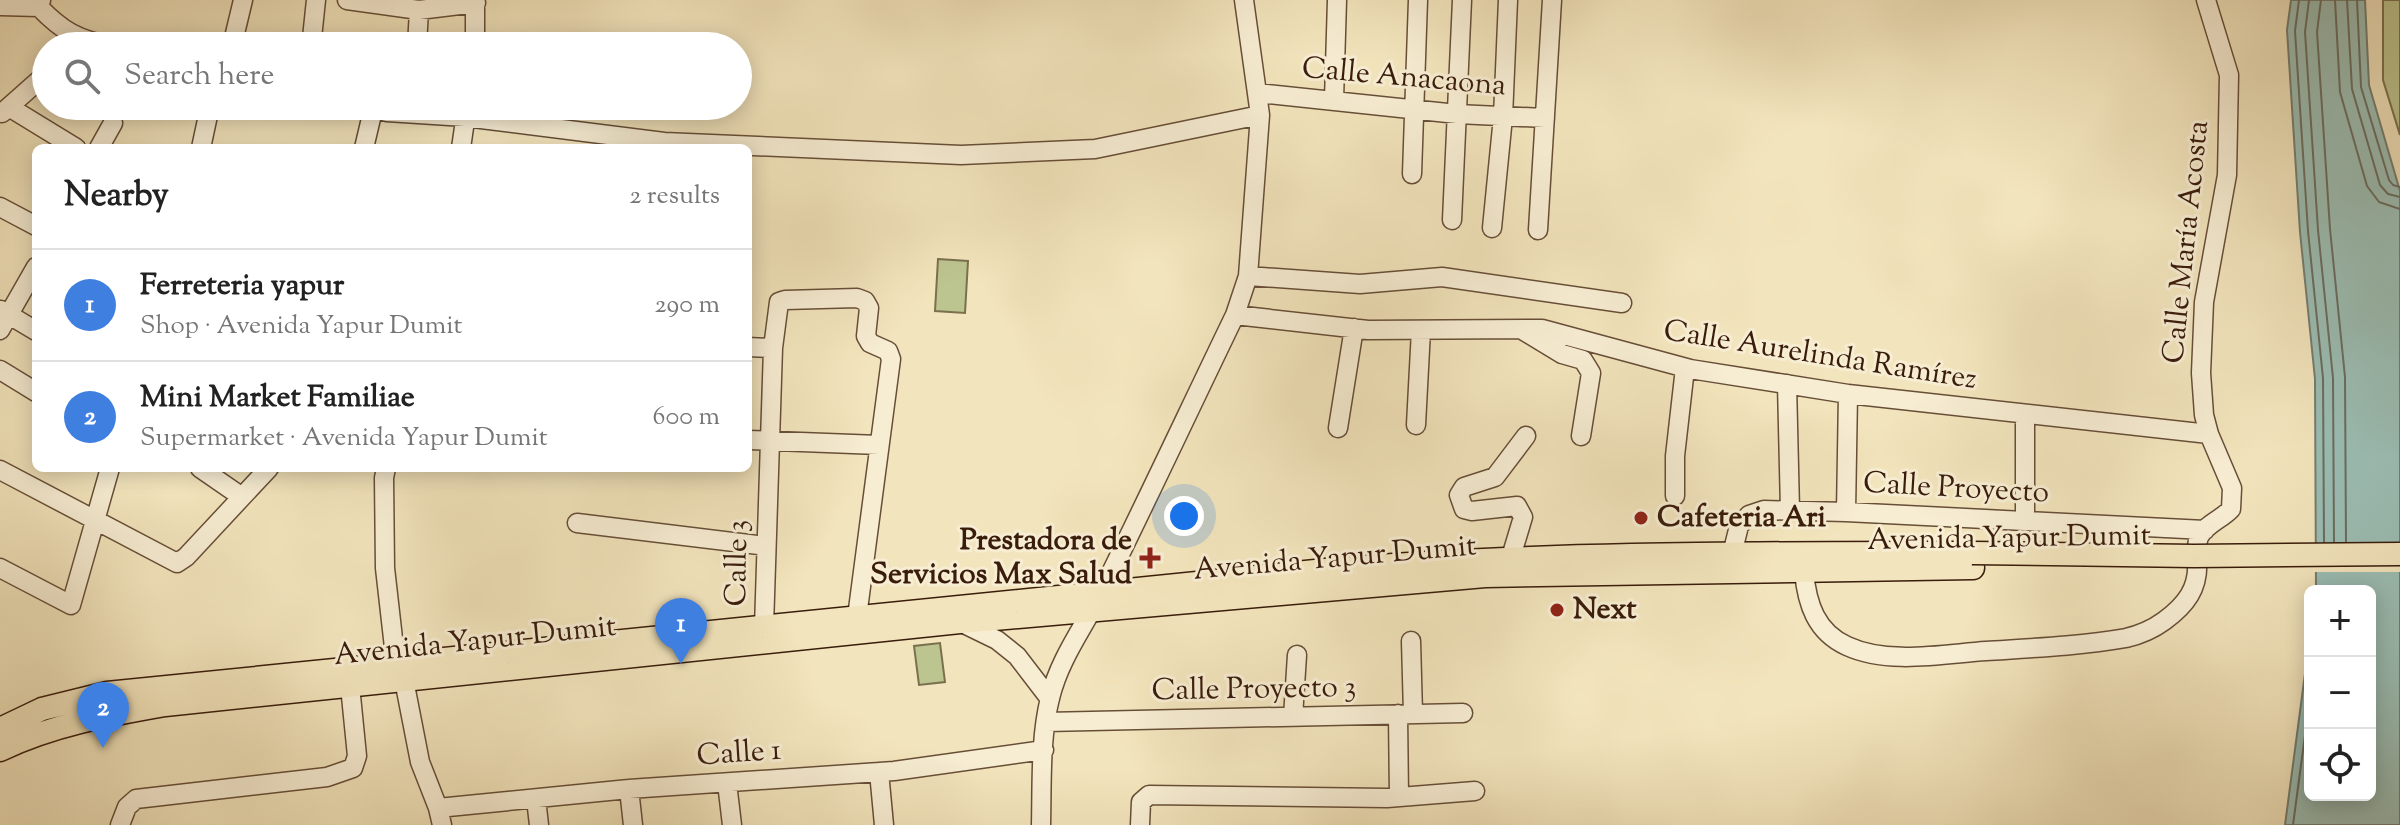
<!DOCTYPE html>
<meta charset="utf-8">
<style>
:root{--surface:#fff;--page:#f2f2f2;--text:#222;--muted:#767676;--line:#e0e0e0;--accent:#ea580c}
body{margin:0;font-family:"Sorts Mill Goudy",serif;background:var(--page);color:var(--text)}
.controls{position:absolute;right:24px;bottom:24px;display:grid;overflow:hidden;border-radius:12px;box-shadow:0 4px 20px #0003}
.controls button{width:72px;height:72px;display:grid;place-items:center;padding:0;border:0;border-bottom:2px solid var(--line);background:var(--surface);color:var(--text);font:40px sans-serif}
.you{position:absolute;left:1184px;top:516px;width:28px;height:28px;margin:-20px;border:6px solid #fff;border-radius:50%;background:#1a73e8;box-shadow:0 0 0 12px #1a73e833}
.badge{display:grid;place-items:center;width:52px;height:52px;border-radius:50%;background:var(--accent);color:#fff;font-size:26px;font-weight:700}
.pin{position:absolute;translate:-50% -66px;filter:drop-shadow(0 2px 4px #0008)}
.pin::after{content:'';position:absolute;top:42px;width:28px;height:24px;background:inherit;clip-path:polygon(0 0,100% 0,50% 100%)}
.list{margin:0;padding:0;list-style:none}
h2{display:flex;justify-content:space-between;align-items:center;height:104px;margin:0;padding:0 32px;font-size:34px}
h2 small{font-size:26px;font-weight:400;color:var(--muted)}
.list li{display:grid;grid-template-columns:52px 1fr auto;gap:24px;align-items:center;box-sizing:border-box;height:112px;padding:0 32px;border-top:2px solid var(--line)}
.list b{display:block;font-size:30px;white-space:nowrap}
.list p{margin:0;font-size:26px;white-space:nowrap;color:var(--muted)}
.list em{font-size:26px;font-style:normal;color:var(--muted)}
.icon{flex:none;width:44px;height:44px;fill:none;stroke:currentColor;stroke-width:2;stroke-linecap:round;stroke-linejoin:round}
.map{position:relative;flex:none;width:2400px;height:825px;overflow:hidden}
.search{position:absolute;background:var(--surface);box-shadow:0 4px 20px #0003;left:32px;top:32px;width:720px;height:88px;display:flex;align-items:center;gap:20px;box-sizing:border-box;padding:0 28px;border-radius:44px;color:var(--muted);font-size:30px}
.panel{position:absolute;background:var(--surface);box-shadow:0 4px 20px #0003;left:32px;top:144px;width:720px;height:328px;border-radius:12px}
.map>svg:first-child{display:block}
.green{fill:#bcc48f;stroke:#7a704d;stroke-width:2}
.water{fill:#9bbeb4;stroke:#747d70;stroke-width:2}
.pier{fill:#f2e4bc}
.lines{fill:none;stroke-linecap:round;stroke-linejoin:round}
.shore{stroke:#6a6d60;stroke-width:2}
.minor-casing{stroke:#674e37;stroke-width:21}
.major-casing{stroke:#391c0b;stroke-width:25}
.minor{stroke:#f7edd3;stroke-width:18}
.major{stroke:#f2e4bc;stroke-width:22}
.major-bridge-casing{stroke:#391c0b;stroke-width:25;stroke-linecap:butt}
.major-bridge{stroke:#f2e4bc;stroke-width:22}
.poi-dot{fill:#8f2418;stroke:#f7edd3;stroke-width:3}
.labels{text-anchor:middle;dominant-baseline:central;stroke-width:6;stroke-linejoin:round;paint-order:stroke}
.street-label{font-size:30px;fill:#391c0b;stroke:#f7edd3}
.poi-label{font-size:30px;font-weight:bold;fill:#391c0b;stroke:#f7edd3;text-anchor:start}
</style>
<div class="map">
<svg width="2400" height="825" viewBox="0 0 2400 825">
<rect width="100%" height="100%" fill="#f2e4bc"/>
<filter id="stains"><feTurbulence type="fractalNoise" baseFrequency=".0025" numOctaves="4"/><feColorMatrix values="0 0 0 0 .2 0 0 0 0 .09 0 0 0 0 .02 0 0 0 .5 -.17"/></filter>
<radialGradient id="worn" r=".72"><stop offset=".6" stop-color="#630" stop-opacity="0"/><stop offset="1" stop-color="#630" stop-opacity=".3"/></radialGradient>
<path class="green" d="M2383,0H2400V135L2383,80Z
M938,259L968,261L965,313L935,311Z
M940,643L945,682L919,685L914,646Z"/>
<path class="water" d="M2291,0H2365L2369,85L2400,191V825H2285L2310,636V795H2370V591H2316L2315,379L2300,232L2287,30Z"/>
<path class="pier" d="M2312,543H2400V572H2312Z"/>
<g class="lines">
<path class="shore" d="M2299,0L2295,31L2308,231L2323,378L2324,542
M2309,0L2305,32L2318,230L2333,378L2334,542
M2321,0L2317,32L2330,229L2345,377L2346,542
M2335,0L2340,92L2367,186L2379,202L2400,209
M2347,0L2352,89L2380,185L2388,194L2400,197
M2357,0L2361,87L2389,180L2393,185L2400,187
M2293,825L2310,698"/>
<g class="minor-casing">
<path id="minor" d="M41,0L39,7C62,31 78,40 111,46
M316,0L312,38L315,41L342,46
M347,0L419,10L476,3
M0,6L39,7
M232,46L243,0
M417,46L419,10
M475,46V0
M1258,93L1457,114L1545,118
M1334,100L1337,0
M360,106L387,112L465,117L664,142L961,155L1095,149L1260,115
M9,107L76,148
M2,113L46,74
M99,148L113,123
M201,148L210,106
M364,148L373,110
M461,148L467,107
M1412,174L1418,0
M0,207L36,226
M1452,220L1462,0
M1492,228L1503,117L1508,0
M1538,230L1552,0
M1248,276L1360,284L1442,277L1622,303
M1,310L36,331
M1235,315L1368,330L1542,329L1690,369L1848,394L2209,434
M0,330L36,267
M1524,331L1562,354L1583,360L1591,373L1581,436
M748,347L773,348
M0,370L36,392
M1787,384L1790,510
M1416,425L1421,330
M1338,428L1354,328
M748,440L879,445
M200,468L242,497
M386,468L384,478L385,568L396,665L404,680L420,762L438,808L442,825
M0,470L177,563L186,557L269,468
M1675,496V456L1685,368
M1846,512L1848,394
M2025,520V415
M577,523L766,546
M1732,554L1739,526L1749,515L1764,510L1846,512L2205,530
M1511,557L1523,517L1517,506L1472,511L1464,509L1459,495L1464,487L1495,477L1526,436
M0,568L71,605L110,468
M1804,572C1807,604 1816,632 1847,646C1888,665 1943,654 1986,651C2032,648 2080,646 2126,638C2139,635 2153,629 2164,621C2186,605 2199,588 2197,561C2197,553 2196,545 2199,537C2206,524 2222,519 2231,509L2232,488L2209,434L2204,415L2201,373L2204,302L2227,175L2229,75L2206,0
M960,622L997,640L1017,656L1050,699
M764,627L773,348L779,302L785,300L857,298L865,301L869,308L866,336L870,343L888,351L891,359L857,617
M1411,641L1413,714
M1398,714L1399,797
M1293,717L1297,655
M1046,722L1463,713
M879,772L884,825
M727,783L732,825
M629,789L633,825
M536,799L539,825
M438,808L629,789L894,771L1044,750
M120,825L127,807L136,799L327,777L353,768L357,756L350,686
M1041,825C1042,784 1040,738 1050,698C1060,657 1085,626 1103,589C1148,498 1191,406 1235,315L1248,276L1260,115L1244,0
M1140,825L1141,802L1149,795L1387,798L1475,791"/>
</g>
<g class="major-casing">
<path id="major" d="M0,729L42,709L107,693L1325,570C1540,552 1756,553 1972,553
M0,750C52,725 108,715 165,705L960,622L1485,576L1973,568"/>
</g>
<use href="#minor" class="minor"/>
<use href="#major" class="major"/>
<g class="major-bridge-casing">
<path id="major-bridge" d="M1972,553L2194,556L2400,554"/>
</g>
<use href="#major-bridge" class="major-bridge"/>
</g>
<g class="poi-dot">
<circle cx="1641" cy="518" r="8"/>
<path d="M1146 546h8v8h8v8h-8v8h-8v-8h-8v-8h8z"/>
<circle cx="1557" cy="610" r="8"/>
</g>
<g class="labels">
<g class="street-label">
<text transform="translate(1404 78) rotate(5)">Calle Anacaona</text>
<text transform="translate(2187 242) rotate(-84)">Calle María Acosta</text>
<text transform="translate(1820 356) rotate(9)">Calle Aurelinda Ramírez</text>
<text transform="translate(1956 489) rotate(3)">Calle Proyecto</text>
<text transform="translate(2009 539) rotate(-1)">Avenida Yapur Dumit</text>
<text transform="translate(1335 559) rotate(-5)">Avenida Yapur Dumit</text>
<text transform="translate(738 563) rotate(-89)">Calle 3</text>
<text transform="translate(475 642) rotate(-6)">Avenida Yapur Dumit</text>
<text transform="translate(1254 690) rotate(-1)">Calle Proyecto 3</text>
<text transform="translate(739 754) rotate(-4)">Calle 1</text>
</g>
<g class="poi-label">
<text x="1657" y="518">Cafeteria Ari</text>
<text x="1132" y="541" text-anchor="end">Prestadora de<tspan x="1132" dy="34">Servicios Max Salud</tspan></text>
<text x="1573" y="610">Next</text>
</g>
</g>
<rect width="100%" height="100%" filter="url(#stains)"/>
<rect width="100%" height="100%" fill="url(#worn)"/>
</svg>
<div class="controls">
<button>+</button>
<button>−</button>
<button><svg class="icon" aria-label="locate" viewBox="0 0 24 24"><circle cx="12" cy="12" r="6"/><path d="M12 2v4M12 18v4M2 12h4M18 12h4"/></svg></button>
</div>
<div class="you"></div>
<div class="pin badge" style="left:681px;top:664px;background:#3f7fe0">1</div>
<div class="pin badge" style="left:103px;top:748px;background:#3f7fe0">2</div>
<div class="search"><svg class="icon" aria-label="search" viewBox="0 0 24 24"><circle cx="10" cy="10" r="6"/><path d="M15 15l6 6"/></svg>Search here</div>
<section class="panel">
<h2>Nearby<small>2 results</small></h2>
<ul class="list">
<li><span class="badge" style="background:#3f7fe0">1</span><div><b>Ferreteria yapur</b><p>Shop · Avenida Yapur Dumit</p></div><em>290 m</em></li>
<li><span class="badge" style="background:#3f7fe0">2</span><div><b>Mini Market Familiae</b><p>Supermarket · Avenida Yapur Dumit</p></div><em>600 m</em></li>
</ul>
</section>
</div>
